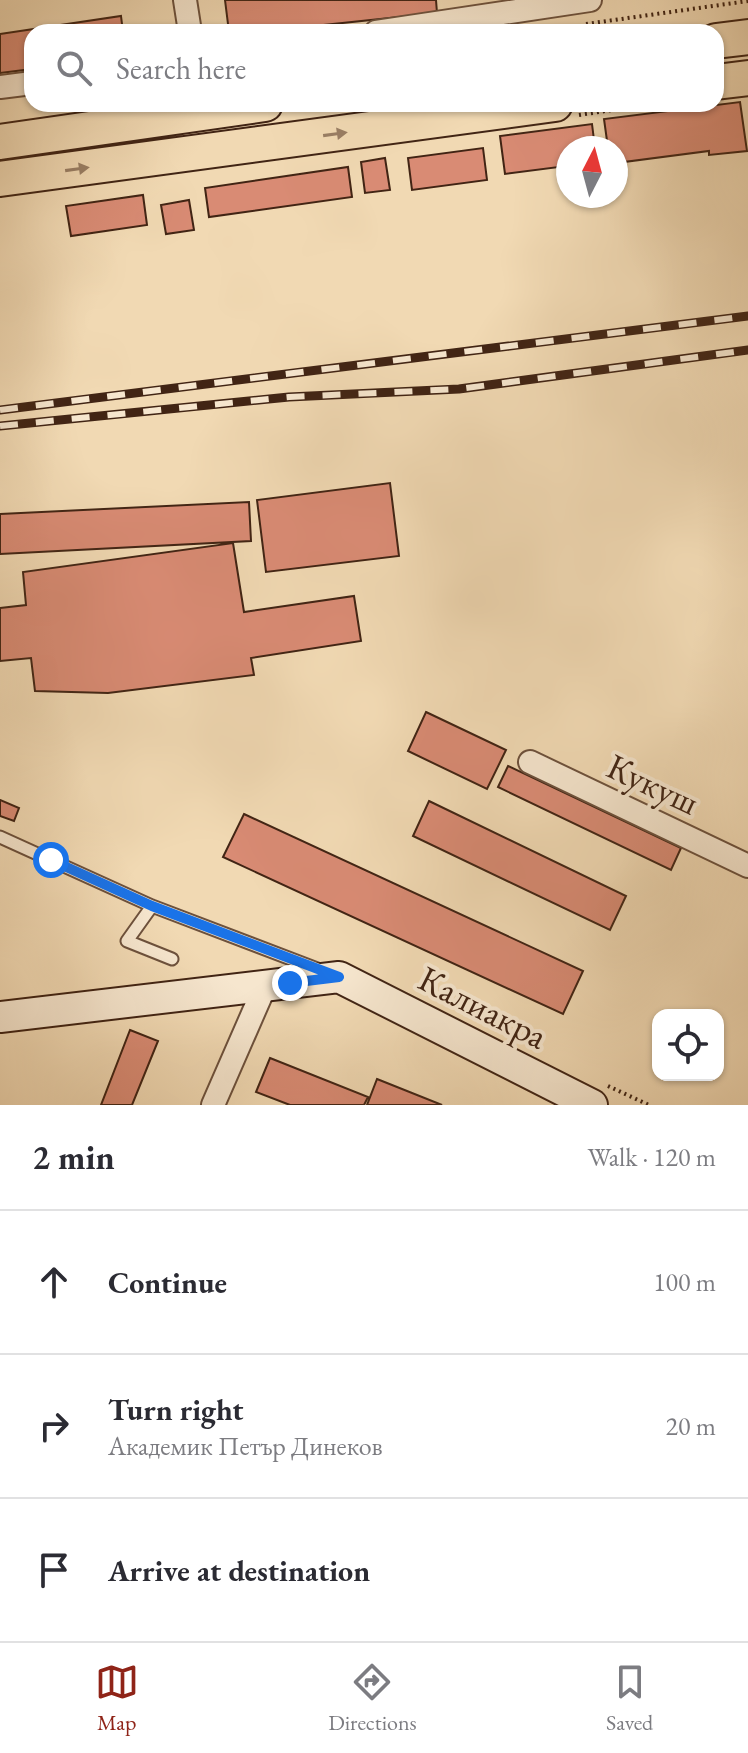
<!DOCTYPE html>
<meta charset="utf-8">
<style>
:root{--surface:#fff;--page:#f2f2f3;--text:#2b2b33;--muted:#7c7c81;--line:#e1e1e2;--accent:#8f2418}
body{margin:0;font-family:"EB Garamond",serif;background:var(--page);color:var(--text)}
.controls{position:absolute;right:24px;bottom:24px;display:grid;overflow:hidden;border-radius:16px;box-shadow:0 2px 6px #0004}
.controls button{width:72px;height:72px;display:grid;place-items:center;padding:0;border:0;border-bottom:2px solid var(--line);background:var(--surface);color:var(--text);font:40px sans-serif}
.compass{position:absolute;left:556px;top:136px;width:72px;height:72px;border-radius:50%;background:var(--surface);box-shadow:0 2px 6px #0004;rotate:6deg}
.stop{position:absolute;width:24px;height:24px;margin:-18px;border:6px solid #1a73e8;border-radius:50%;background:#fff}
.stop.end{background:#1a73e8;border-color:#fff;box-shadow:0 2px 8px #0008}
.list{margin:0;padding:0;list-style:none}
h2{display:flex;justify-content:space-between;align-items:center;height:104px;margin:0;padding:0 32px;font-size:34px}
h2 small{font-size:26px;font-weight:400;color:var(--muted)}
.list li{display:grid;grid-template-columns:52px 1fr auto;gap:24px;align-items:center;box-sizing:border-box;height:144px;padding:0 32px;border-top:2px solid var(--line)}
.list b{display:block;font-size:30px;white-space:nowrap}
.list p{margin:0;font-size:26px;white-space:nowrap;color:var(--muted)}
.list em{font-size:26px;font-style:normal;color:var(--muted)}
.icon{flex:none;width:44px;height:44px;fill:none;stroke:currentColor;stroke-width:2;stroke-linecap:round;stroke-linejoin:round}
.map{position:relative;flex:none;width:748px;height:1105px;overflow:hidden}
.search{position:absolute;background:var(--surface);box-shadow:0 2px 6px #0004;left:24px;right:24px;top:24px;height:88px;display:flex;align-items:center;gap:20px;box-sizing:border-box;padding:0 28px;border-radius:24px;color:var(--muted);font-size:30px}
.sheet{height:536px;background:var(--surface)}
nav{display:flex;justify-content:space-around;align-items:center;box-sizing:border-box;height:112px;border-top:2px solid var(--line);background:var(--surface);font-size:22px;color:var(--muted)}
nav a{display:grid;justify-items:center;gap:4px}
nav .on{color:var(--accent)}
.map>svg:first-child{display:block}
.building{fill:#d98b74;stroke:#412414;stroke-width:2}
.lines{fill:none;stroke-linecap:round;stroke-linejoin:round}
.lane-casing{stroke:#6d513c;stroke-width:15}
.street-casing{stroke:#6d513c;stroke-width:26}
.secondary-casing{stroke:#412414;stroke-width:34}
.primary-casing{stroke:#412414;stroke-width:38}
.path{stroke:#412414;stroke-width:4;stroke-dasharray:2 4;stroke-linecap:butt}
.lane{stroke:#f6e6ce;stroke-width:11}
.street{stroke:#f6e6ce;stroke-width:22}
.secondary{stroke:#f6e6ce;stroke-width:30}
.primary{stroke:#f1d9b3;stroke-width:34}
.rail-casing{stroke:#412414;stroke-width:9}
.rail{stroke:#f6e6ce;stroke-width:6;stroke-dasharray:18;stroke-linecap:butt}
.oneway{fill:#997e64}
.route{stroke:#1a73e8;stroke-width:10}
.labels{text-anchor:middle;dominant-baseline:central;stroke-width:8;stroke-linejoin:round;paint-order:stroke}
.street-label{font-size:36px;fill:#412414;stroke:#f6e6ce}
</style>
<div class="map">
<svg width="748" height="1105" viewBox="0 0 748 1105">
<rect width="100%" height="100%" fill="#f1d9b3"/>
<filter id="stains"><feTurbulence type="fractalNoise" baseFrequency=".0025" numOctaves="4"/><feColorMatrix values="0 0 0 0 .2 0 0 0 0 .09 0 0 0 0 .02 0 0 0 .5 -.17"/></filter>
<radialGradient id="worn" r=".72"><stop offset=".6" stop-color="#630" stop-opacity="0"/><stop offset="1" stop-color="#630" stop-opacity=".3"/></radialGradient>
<path class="building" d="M225,0H436L437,13L257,32H229Z
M121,16L123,32H32V69L0,73V34Z
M740,102L747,151L709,155V151L616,163V148H608L604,119Z
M592,124L595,148H568V178L566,166L505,174L500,136Z
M483,148L487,180L412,190L408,158Z
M385,158L390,190L365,193L361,162Z
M348,167L352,197L209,217L205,188Z
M143,195L147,225L71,236L66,206Z
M189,200L194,230L166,234L161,205Z
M390,483L399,556L266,572L257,500Z
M249,502L251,541L0,554V514Z
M233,543L244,612L354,596L361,641L251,658L254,675L108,693L35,691L31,658L0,661V608L26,605L23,572Z
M426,712L506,750L487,789L408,751Z
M508,766L681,848L671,870L498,787Z
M0,800L19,808L14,821L0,816Z
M429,801L626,896L610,930L413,836Z
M244,814L583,971L563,1014L223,857Z
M130,1030L158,1041L132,1105H101Z
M270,1058L368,1097L364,1105H290L256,1092Z
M377,1079L442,1105H367Z"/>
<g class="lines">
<g class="lane-casing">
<path id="lane" d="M0,837L152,906L320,970
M152,906L127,941L172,959"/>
</g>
<g class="street-casing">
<path id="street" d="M185,0L190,32
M376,32L590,0
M0,87L32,83
M530,762L748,866
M213,1105L265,986"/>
</g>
<g class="secondary-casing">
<path id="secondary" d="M0,1017L339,977L592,1105"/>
</g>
<g class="primary-casing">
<path id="primary" d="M716,41L748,37
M716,82L748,78
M0,142L265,104
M0,179L555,104"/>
</g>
<path class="path" d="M586,24L748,1
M579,115L652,104
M608,1086L649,1105"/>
<use href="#lane" class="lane"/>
<use href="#street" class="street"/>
<use href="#secondary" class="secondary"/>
<use href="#primary" class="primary"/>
<g class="rail-casing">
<path id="rail" d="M0,410L748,316
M0,426L289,397L459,389L748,350"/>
</g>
<use href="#rail" class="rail"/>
</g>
<defs><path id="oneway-solid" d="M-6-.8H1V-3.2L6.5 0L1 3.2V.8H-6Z" transform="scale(2)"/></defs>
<g class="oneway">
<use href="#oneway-solid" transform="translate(335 134) rotate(-8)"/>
<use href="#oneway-solid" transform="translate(77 169) rotate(-8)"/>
</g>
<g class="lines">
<path class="route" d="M51,860L152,906L339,977L290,983"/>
</g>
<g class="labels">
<g class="street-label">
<text transform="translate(653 784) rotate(25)">Кукуш</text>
<text transform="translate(483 1007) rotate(27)">Калиакра</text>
</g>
</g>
<rect width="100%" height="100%" filter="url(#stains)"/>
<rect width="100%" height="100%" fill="url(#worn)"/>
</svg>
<div class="controls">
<button><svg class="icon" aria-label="locate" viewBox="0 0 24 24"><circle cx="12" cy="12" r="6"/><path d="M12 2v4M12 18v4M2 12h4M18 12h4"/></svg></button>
</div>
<svg class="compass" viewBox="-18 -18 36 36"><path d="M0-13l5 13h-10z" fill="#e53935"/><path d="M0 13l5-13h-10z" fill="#7c7c81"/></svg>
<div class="stop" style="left:51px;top:860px"></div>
<div class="stop end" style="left:290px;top:983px"></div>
<div class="search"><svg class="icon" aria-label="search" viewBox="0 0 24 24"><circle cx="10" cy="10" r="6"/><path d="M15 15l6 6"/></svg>Search here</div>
</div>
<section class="sheet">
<h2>2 min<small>Walk · 120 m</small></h2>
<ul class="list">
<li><svg class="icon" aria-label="ahead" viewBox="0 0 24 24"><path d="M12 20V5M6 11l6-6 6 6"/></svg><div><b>Continue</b></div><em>100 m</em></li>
<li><svg class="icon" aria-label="right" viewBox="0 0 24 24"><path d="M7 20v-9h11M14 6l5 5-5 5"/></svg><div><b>Turn right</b><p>Академик Петър Динеков</p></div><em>20 m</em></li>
<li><svg class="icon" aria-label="arrive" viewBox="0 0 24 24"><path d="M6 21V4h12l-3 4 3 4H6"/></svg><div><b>Arrive at destination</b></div></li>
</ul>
</section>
<nav>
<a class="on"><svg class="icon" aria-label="map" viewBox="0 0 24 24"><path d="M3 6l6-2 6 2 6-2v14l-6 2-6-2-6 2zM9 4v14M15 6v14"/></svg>Map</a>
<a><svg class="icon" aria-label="directions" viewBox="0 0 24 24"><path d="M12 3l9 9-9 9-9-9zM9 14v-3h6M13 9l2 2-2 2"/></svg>Directions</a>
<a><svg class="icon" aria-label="saved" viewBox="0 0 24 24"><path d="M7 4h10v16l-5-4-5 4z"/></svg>Saved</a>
</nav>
